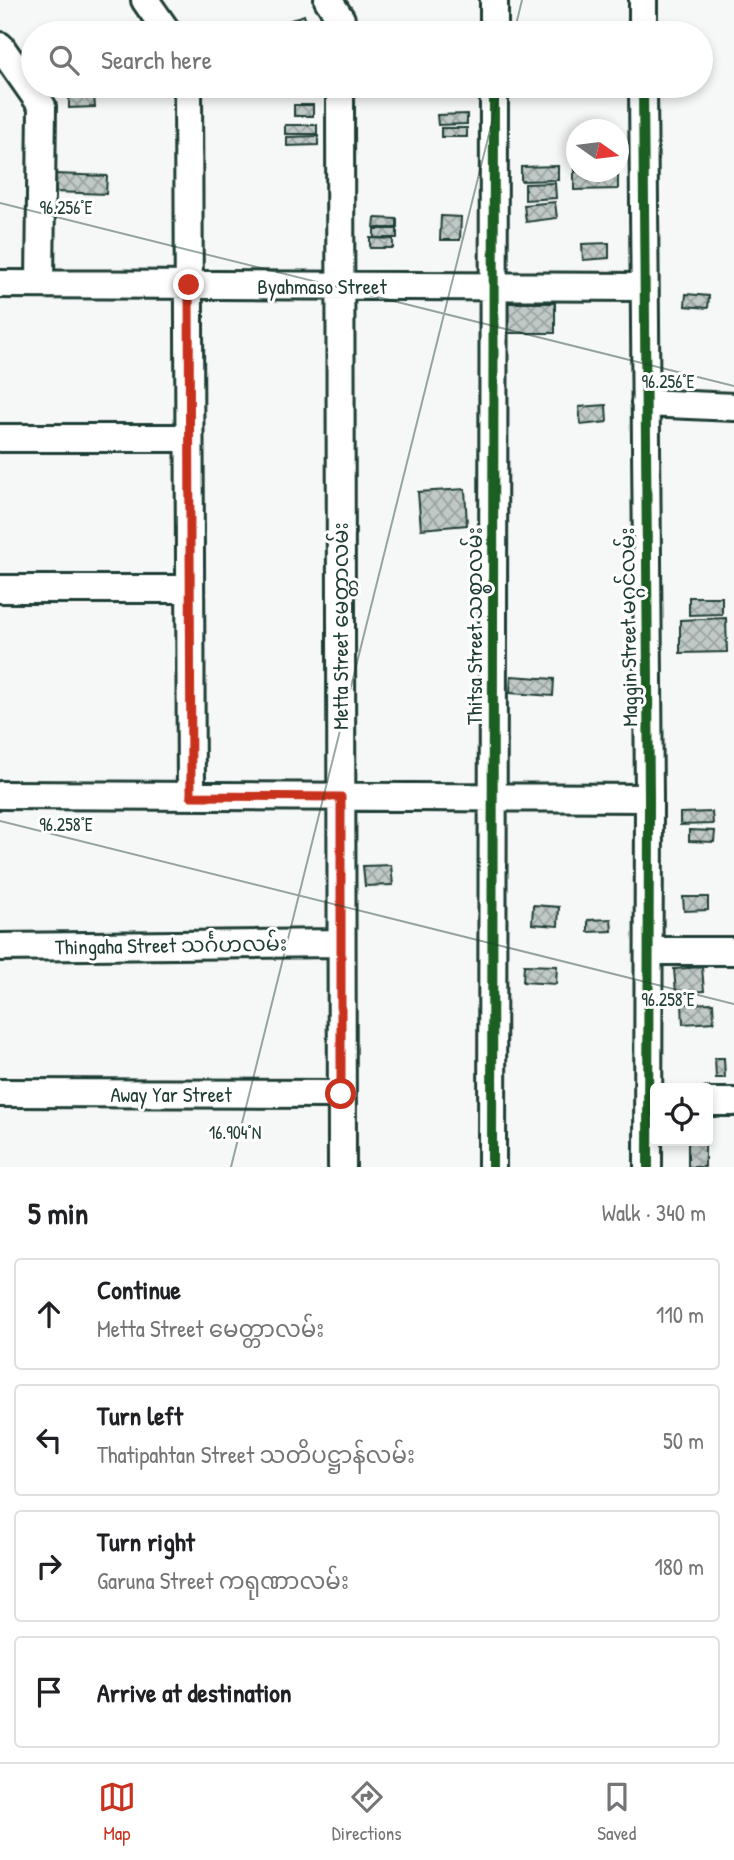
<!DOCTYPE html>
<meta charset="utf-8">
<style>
:root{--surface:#fff;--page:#f6f6f6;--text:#202124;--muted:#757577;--line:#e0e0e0;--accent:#c8321e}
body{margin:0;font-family:"Patrick Hand","Noto Sans Myanmar",sans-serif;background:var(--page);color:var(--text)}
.controls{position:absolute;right:21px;bottom:21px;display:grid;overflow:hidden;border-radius:7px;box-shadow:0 4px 10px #0003}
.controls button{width:63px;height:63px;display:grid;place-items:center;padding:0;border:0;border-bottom:2px solid var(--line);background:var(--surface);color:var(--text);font:35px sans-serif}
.compass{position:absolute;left:566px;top:119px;width:63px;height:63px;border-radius:50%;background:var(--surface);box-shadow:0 4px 10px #0003;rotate:104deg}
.stop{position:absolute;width:21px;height:21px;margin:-16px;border:5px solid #c8321e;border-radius:50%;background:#fff}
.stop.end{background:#c8321e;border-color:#fff;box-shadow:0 2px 7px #0008}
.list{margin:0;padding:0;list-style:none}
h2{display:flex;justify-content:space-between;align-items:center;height:91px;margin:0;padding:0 28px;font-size:30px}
h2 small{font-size:23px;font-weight:400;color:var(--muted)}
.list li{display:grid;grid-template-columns:46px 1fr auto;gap:21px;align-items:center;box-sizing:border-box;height:112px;margin:0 14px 14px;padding:0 14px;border:2px solid var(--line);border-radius:7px}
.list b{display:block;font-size:26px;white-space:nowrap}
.list p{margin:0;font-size:23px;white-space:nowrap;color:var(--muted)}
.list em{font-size:23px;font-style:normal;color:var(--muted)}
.icon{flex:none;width:38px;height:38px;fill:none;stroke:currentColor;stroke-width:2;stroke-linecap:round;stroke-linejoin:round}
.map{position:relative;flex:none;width:734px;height:1167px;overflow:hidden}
.search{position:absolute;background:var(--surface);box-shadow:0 4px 10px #0003;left:21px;right:21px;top:21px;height:77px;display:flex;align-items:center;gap:18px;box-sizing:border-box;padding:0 24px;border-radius:38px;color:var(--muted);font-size:26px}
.sheet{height:595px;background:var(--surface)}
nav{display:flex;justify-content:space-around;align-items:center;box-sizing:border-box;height:98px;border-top:2px solid var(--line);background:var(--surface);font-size:19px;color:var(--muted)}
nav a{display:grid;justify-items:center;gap:4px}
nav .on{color:var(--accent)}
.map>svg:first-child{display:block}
.building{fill:url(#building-cross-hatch);stroke:#1f3d34;stroke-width:2}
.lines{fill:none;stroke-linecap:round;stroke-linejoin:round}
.minor-casing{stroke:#1f3d34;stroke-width:32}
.minor{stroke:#fff;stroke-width:26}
.cycleway-casing{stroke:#fff;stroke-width:15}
.cycleway{stroke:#1b5e20;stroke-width:10}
.route{stroke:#c8321e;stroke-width:9}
.ticks{fill:none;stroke:#1f3d34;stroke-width:2;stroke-opacity:0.45}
.labels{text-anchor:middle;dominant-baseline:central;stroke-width:6;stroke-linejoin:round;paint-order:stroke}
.street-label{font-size:21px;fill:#1f3d34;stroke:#fff}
.ticks-label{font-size:18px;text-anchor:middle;fill:#1f3d34;stroke:#fff;stroke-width:6;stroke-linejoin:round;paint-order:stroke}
</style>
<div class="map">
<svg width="734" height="1167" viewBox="0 0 734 1167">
<defs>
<pattern id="building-cross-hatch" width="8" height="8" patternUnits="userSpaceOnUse" patternTransform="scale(1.75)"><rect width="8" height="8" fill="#c0c9c6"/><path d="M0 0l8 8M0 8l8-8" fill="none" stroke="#9ba4a2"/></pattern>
</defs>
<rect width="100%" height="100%" fill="#f6f7f7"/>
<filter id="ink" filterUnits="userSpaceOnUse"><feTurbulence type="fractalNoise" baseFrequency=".0143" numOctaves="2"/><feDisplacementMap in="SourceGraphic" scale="14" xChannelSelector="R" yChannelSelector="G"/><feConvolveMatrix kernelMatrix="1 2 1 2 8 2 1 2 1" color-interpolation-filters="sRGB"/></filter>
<g filter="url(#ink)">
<path class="building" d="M304,15L309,30L299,33H286L283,23Z
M94,95L95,107L69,108V96Z
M294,105H313V116H294Z
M467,114V124L438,125L437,115Z
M285,125H317V134H285Z
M441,128H467V137H441Z
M318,136V145L287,146V137Z
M558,166V180L521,181V167Z
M574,168H576V172H618V189L574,190Z
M55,174L107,176L106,194L54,192Z
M555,183L556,198L525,200V184Z
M555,202L557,218L526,222L524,205Z
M441,216L461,217L460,240H440Z
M375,218L397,219V228H374Z
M374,229H397V238H374Z
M370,238L393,239V248H370Z
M609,243V258L583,260L582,244Z
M686,294L709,296L708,308L685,306Z
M507,303H555V333H507Z
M606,405L607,422L581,425L579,407Z
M465,489L467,525L421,529L418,492Z
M689,597H722V614L689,615Z
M726,618L727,652L680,653V620Z
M511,676L554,679L553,696L510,693Z
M712,812L713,824L680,825V813Z
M689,830L715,831L714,842L689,841Z
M391,865L393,885L365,886L363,866Z
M683,897H708V910L684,911Z
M533,905L559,907L558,926L532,924Z
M611,919L612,931L588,932V920Z
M524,965L557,966L556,984L523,982Z
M702,967L704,991L676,993L674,969Z
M713,1003L714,1022L683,1024L682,1004Z
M715,1058H724L725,1078H716Z
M688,1141H705V1167H688Z"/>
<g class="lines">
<g class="minor-casing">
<path id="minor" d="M145,0L168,33
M328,0L341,19V33
M643,0V33
M494,33V0
M0,46L42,106L40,284
M188,86L191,796
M340,86L342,1167
M643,86L649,798L648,1167
M0,284L644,287
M645,403L734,407
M0,438H189
M0,589H189
M0,795L649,798
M0,947L341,943
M649,951H734
M0,1093L342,1094
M708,1102H734
M492,1167L494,86"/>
</g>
<use href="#minor" class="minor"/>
<g class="cycleway-casing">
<path id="cycleway" d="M643,86L649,798L648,1167
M492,1167L494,86"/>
</g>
<use href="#cycleway" class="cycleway"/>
</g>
</g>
<g class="lines" filter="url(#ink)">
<path class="route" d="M189,285L191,796L341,797V1094"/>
</g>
<path class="ticks" d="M514,33L522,0M0,203L734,386M0,821L734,1004M231,1167L501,86"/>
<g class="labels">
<g class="street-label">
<text x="322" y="286">Byahmaso Street</text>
<text transform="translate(340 626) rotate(-90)">Metta Street မေတ္တာလမ်း</text>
<text transform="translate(474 626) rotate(-90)">Thitsa Street သစ္စာလမ်း</text>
<text transform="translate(628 627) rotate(-91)">Maggin Street မဂ္ဂင်လမ်း</text>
<text transform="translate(171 945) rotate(-1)">Thingaha Street သင်္ဂဟလမ်း</text>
<text x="171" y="1094">Away Yar Street</text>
</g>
</g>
<g class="ticks-label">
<text x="66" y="214">96.256°E</text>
<text x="668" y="388">96.256°E</text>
<text x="66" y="831">96.258°E</text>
<text x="668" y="1006">96.258°E</text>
<text x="235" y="1139">16.904°N</text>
</g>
</svg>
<div class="controls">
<button><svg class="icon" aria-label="locate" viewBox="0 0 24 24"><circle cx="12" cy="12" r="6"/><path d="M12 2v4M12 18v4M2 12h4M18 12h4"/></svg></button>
</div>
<svg class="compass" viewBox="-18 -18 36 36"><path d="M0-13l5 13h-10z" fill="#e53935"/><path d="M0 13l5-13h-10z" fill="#757577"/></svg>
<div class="stop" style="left:341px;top:1094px"></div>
<div class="stop end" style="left:189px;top:285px"></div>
<div class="search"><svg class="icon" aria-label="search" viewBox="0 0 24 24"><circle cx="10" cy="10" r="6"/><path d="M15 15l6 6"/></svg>Search here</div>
</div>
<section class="sheet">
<h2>5 min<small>Walk · 340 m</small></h2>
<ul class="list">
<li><svg class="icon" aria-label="ahead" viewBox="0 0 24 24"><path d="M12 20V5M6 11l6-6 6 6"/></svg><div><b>Continue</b><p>Metta Street မေတ္တာလမ်း</p></div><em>110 m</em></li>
<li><svg class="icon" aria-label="left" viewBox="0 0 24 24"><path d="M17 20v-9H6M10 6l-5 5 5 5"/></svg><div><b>Turn left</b><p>Thatipahtan Street သတိပဋ္ဌာန်လမ်း</p></div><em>50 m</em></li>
<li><svg class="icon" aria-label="right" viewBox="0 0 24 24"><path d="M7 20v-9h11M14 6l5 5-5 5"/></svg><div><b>Turn right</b><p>Garuna Street ကရုဏာလမ်း</p></div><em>180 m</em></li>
<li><svg class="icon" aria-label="arrive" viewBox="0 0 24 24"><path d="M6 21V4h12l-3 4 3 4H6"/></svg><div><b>Arrive at destination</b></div></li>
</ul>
</section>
<nav>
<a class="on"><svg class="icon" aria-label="map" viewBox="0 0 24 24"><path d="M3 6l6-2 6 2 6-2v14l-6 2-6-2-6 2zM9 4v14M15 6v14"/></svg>Map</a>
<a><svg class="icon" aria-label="directions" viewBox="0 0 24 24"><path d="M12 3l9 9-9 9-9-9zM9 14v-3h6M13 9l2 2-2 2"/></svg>Directions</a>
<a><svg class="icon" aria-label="saved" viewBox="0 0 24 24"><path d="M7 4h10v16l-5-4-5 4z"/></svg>Saved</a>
</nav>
